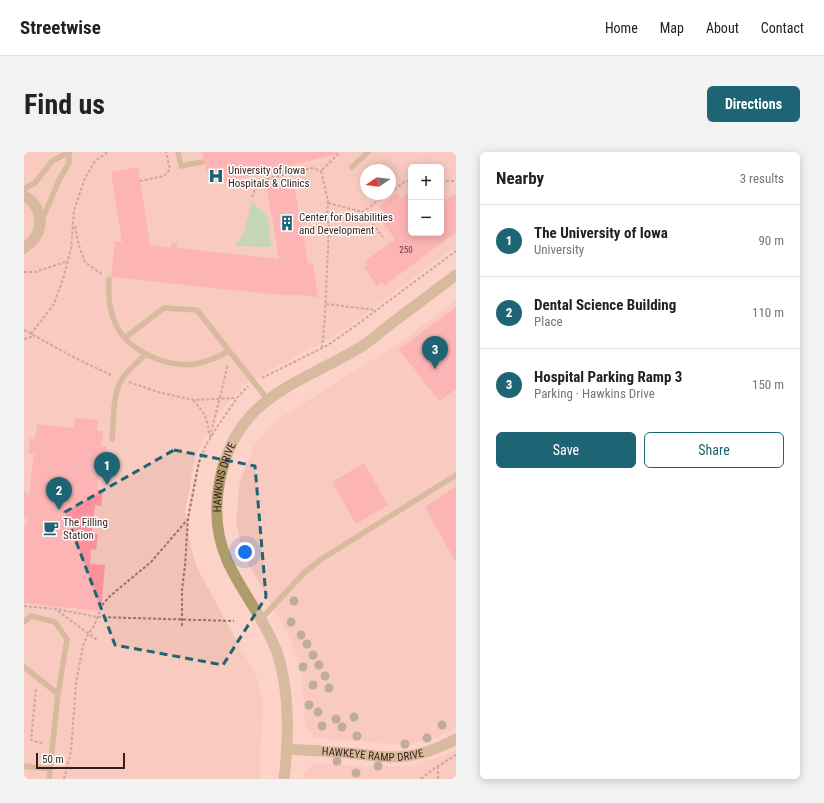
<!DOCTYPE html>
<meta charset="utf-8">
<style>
:root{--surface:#fff;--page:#f2f2f2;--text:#222;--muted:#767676;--line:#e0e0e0;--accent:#1d6574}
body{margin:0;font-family:"Roboto Condensed",sans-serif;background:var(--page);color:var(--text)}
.controls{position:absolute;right:12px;top:12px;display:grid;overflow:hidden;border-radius:6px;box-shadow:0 2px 10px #0003}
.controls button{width:36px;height:36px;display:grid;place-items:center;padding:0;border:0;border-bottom:1px solid var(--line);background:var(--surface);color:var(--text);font:20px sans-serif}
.compass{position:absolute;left:336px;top:12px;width:36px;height:36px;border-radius:50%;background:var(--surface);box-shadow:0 2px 10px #0003;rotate:257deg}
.scale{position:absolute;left:12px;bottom:10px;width:89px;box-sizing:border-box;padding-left:4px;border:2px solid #381e18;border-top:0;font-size:11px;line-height:14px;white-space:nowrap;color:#381e18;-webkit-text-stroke:3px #fff;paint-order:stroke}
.you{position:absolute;left:221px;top:400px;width:14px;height:14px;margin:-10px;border:3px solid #fff;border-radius:50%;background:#1a73e8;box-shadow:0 0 0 6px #1a73e833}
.badge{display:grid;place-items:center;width:26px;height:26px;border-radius:50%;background:var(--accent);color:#fff;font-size:13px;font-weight:700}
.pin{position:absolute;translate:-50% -33px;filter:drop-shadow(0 1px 2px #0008)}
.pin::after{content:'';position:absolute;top:21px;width:14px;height:12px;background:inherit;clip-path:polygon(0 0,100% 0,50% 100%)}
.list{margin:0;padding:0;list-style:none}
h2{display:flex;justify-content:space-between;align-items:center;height:52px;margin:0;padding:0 16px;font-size:17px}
h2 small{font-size:13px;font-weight:400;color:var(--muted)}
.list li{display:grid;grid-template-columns:26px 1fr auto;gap:12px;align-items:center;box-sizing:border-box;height:72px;padding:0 16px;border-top:1px solid var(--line)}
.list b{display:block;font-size:15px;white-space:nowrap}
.list p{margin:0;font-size:13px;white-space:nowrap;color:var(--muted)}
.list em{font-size:13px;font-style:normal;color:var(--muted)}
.actions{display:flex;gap:8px;padding:12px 16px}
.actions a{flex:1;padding:9px 0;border:1px solid var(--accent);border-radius:6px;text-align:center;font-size:14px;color:var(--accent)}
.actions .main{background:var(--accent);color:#fff}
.map{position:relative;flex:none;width:432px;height:627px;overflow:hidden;border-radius:6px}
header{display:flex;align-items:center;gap:24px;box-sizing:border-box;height:56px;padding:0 20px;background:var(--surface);border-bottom:1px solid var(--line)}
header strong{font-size:19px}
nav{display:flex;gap:22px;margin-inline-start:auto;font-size:14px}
.intro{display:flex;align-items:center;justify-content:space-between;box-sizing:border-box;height:96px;padding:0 24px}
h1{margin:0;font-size:28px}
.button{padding:10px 18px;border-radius:6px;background:var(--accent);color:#fff;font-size:14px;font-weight:700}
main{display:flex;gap:24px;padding:0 24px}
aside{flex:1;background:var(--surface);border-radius:6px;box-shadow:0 2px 10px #0003}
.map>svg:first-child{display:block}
.built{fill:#f1c2b6;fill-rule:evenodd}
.green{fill:#82dba0}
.building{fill:#fa919c}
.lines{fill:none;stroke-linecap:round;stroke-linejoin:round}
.path{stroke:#96746c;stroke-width:2;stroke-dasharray:3 2;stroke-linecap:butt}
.service{stroke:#ac9d6a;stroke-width:5.5}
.minor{stroke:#ac9d6a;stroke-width:11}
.tertiary{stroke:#ac9d6a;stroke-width:11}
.tree{fill:#737e69}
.marked{fill:none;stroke:#1d6574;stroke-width:3;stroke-dasharray:8 5;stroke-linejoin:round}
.labels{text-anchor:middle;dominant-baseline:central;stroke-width:3;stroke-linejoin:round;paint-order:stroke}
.number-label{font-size:9px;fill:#683b39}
.poi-label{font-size:11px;fill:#381e18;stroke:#fff;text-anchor:start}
.street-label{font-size:11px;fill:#381e18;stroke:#fff}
</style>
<header>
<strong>Streetwise</strong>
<nav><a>Home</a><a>Map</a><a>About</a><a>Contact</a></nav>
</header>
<div class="intro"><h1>Find us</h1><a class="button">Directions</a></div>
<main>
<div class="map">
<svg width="432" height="627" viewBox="0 0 432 627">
<rect width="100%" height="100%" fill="#fdd2c8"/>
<path class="built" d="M0,0H432V94L320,178L219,233L200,255L178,290L171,306L161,360L167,396L173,416L234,528L239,551L235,627H0ZM387,15H417V81H387ZM342,18H366V42H342Z
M432,148V575L414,585L381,593L291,586L281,574L278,520L268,490L219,402L212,369L216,329L230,294L250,270L381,187Z
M432,597V627H279L281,619L291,611L352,615L386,614L420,604Z"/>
<path class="green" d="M228,50L244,64L247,95L211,94L220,80Z"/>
<path class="building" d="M178,0H312L313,2L194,31L192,21L184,23Z
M114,15L126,93L147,96L148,90L153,91V96L255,107L243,36L270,31L284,111L289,112L294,145L266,142V144L87,125L91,89L98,90L87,20Z
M374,41L378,46L384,41L387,45V81H417V52L431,42L432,43V80L360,134L358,130L353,134L340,115L344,112L341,109L371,87L354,64L359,60L355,55Z
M432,155V237L415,249L375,197Z
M51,266L74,268L73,279H79L78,294H83L82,310L76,309L73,337L79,338L77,354L71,353L68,382H74L72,398L67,397L66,412L81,413L77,459L0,451V374H2L3,363H1V367H0V340H3V343H5L10,302H5L6,286L11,287L13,272L50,276Z
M340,311L364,353L332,372L308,330Z
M432,334V411L401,355Z"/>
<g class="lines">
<path class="path" d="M116,29L140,24L146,17L142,0
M417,29H432
M366,40L382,29H387
M228,45L232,34L238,28L288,16L297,19
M304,51L339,60L363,42
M339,60L359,85
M282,66L303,65
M51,74L55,94L61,110L79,123
M0,120H11L44,109
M302,152L352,158
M0,178L49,205L89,224
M7,182L30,152L39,127L47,97L50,58L61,26L71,9L84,0
M0,187L10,184
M298,196L301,163L305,74L303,66L304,49L297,19L316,0
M238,226L304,193L331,174L432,99
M105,230L134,240L169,248L212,246
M169,248C180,260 184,267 185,283
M186,285L204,212
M0,454L32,457L74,465L210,469
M34,459L73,488
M158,474V438L161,414L164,366L175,310L182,293L193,275L213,246L224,234
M12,537L7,588L20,592
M40,627L47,599L52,531L59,494L64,482L70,474L79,452L86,444L127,410L164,367
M397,627L408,618L432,603
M414,627V614"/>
<path class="service" d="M154,0L157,14L178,10
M328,15L344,0
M0,37L11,31L28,9L46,0
M18,68L35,28L45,11V1
M85,127C84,143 85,159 92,173C105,199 142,216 171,212C183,210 194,205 205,199
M102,185L140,156L173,158L244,248
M88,287C90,269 88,242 98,227C104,218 114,210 122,202
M237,467L280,421L296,408L432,323
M0,470L7,464L31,470L43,487L34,542
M0,515L34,542L25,627
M0,614L26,617"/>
<path class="minor" id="s1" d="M263,597C283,598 304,599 325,601C339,602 353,605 368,605C390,605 412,598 432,587"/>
<g class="tertiary">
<path d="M0,44C14,50 20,69 13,82C10,89 5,92 0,96"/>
<path id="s2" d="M260,627C265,586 266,540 253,500C241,467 217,440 203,408C182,360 195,295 231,259C260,231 301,217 335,196C347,189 357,179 368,171C389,155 411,139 432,123"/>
</g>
</g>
<g class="tree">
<circle cx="270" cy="449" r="4.5"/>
<circle cx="267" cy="470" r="4.5"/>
<circle cx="277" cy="483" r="4.5"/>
<circle cx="283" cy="492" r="4.5"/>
<circle cx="289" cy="503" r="4.5"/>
<circle cx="295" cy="513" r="4.5"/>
<circle cx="279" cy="515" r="4.5"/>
<circle cx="301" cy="524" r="4.5"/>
<circle cx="289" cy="533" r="4.5"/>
<circle cx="305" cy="536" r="4.5"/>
<circle cx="285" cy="553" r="4.5"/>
<circle cx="294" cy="560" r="4.5"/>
<circle cx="330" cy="565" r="4.5"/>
<circle cx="312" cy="567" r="4.5"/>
<circle cx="418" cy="573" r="4.5"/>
<circle cx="298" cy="574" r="4.5"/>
<circle cx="318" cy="575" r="4.5"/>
<circle cx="333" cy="584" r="4.5"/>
<circle cx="403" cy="586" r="4.5"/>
<circle cx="381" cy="592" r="4.5"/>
<circle cx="313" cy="609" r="4.5"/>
<circle cx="354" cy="614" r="4.5"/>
<circle cx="332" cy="621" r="4.5"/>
</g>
<path d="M0 0H432V627H0ZM150,298L231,314L242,445L199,513L91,493L41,360Z" fill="#fdd2c8" fill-opacity=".55" fill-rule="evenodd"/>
<path class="marked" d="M150,298L231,314L242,445L199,513L91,493L41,360Z"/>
<defs>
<g id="hospital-bare" transform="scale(1.2)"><path d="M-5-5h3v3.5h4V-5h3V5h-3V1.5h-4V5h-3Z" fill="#1d6574" stroke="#fff" stroke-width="2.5" paint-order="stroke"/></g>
<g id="building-bare" transform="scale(1.2)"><path d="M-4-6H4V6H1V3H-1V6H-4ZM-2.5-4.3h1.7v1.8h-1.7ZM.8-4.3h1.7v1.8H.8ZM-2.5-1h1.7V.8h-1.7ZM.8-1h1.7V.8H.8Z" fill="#1d6574" stroke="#fff" stroke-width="2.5" paint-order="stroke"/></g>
<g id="cafe-bare" transform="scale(1.2)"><path d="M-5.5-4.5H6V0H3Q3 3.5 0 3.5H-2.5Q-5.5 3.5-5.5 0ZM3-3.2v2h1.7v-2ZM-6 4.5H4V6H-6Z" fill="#1d6574" stroke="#fff" stroke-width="2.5" paint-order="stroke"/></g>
</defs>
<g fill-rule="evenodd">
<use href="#hospital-bare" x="192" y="24"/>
<use href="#building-bare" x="263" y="71"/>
<use href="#cafe-bare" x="27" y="376"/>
</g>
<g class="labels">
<g class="number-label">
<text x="382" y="98">250</text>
</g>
<g class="poi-label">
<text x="204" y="18">University of Iowa<tspan x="204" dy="13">Hospitals &amp; Clinics</tspan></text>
<text x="275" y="65">Center for Disabilities<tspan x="275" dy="13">and Development</tspan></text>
<text x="39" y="370">The Filling<tspan x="39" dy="13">Station</tspan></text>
</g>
<g class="street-label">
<text stroke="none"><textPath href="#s2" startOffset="318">HAWKINS DRIVE</textPath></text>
<text stroke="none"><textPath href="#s1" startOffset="86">HAWKEYE RAMP DRIVE</textPath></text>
</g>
</g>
</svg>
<div class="controls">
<button>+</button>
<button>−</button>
</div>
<svg class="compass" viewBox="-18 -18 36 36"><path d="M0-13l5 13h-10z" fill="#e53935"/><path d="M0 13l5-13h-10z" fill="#767676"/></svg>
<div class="scale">50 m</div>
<div class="you"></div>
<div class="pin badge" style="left:83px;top:333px">1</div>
<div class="pin badge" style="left:35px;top:358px">2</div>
<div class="pin badge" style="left:411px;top:217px">3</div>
</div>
<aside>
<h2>Nearby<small>3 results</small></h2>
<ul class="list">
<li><span class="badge">1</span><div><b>The University of Iowa</b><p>University</p></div><em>90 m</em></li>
<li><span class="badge">2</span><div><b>Dental Science Building</b><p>Place</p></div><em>110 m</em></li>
<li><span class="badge">3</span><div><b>Hospital Parking Ramp 3</b><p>Parking · Hawkins Drive</p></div><em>150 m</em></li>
</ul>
<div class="actions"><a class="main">Save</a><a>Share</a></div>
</aside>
</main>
